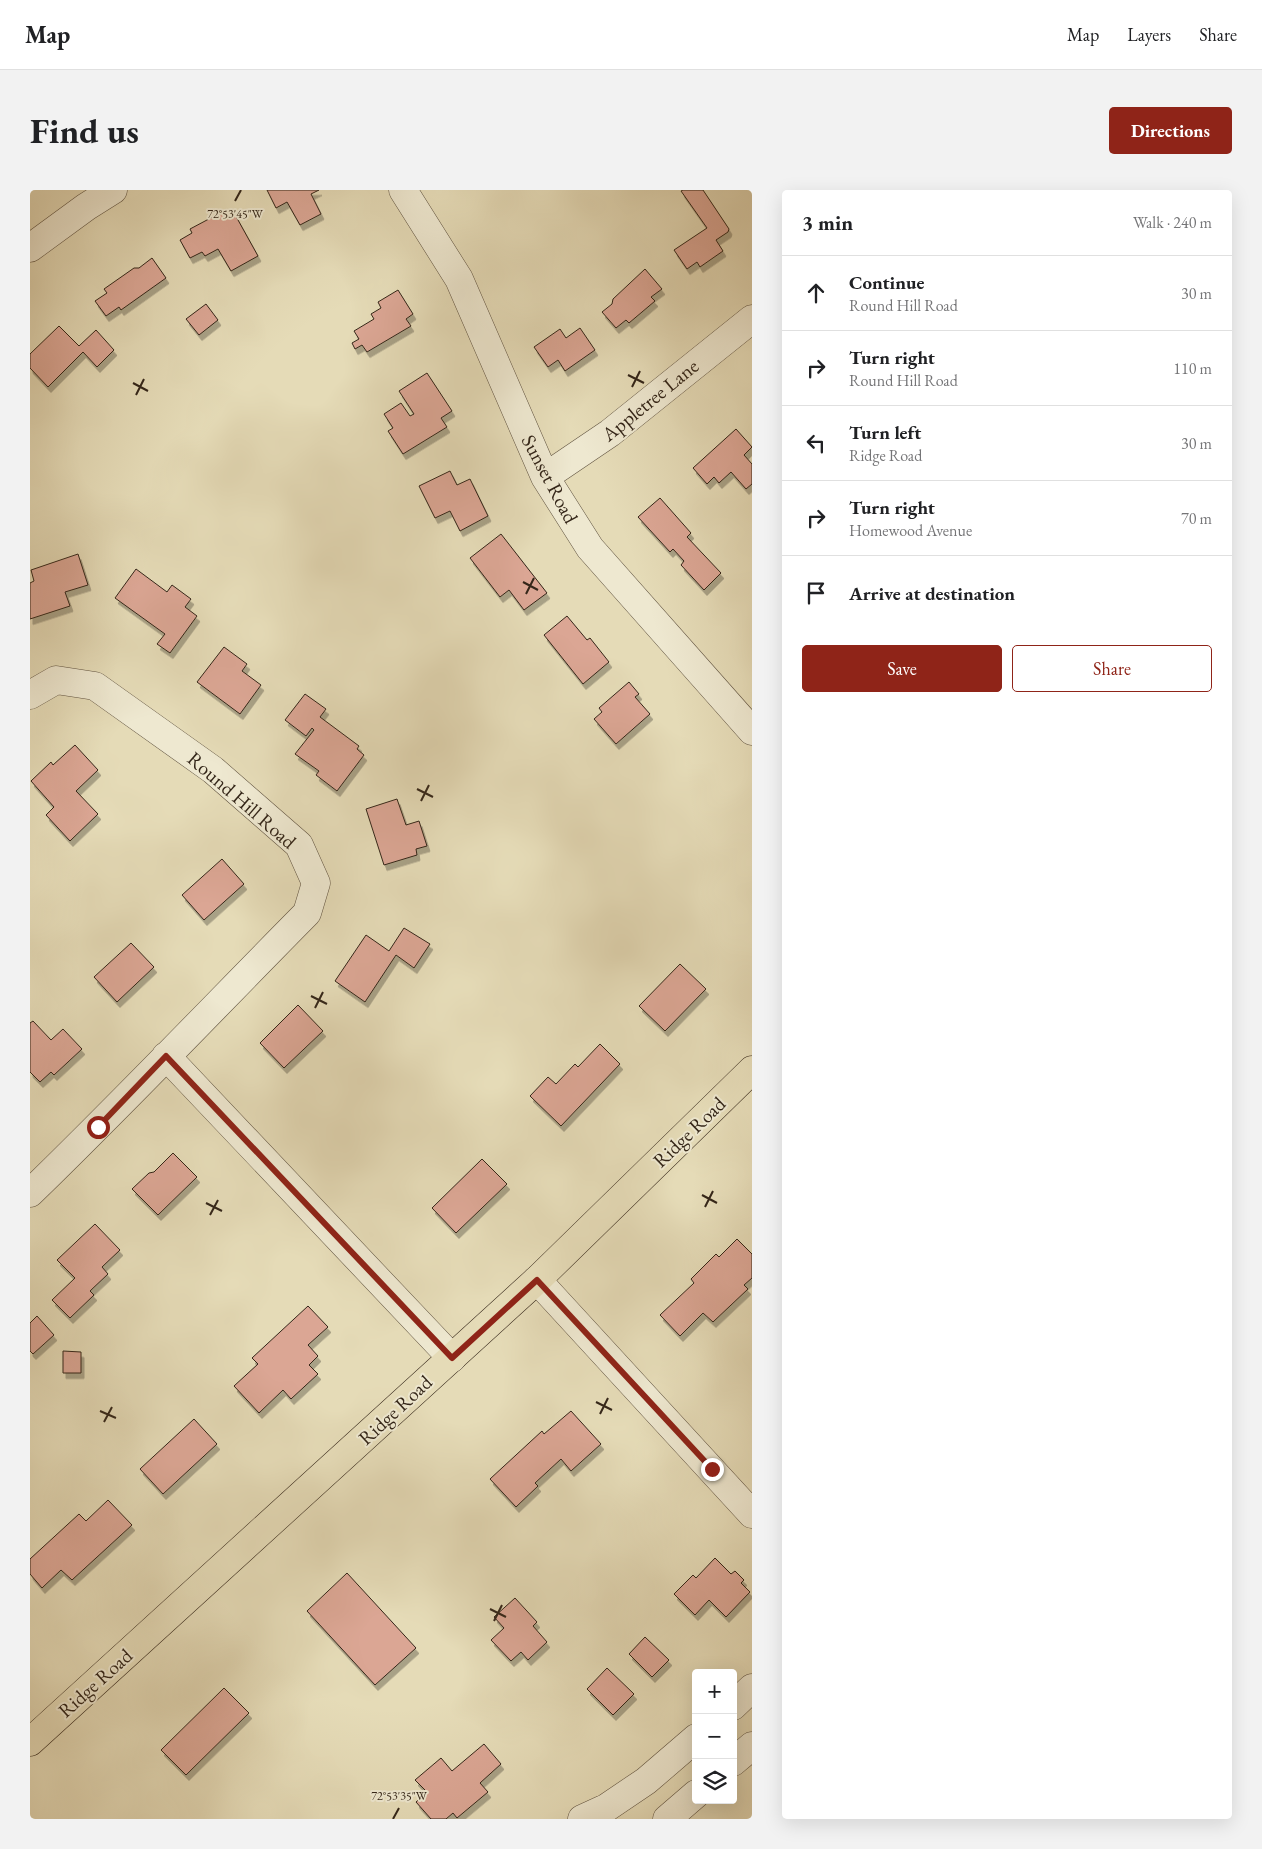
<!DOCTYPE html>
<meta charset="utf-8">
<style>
:root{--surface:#fff;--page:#f2f2f2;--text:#202124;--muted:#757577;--line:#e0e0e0;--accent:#8f2418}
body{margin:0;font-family:"EB Garamond",serif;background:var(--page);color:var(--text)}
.controls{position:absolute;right:15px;bottom:15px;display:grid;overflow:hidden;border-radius:5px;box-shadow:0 5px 20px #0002}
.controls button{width:45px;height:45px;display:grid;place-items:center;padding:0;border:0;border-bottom:1px solid var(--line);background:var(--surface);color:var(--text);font:25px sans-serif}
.stop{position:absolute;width:15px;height:15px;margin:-11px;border:4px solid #8f2418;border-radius:50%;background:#fff}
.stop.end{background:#8f2418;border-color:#fff;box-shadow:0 1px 5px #0008}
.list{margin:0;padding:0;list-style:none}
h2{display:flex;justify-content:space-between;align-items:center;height:65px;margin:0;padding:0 20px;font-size:21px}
h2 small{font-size:16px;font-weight:400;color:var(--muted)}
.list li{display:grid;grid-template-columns:32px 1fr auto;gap:15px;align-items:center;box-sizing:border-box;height:75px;padding:0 20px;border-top:1px solid var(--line)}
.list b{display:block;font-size:19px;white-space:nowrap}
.list p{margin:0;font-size:16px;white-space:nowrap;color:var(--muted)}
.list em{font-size:16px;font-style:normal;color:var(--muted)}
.actions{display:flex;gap:10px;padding:15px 20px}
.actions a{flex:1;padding:11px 0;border:1px solid var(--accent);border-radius:5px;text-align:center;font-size:18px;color:var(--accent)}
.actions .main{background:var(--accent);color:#fff}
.icon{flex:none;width:28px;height:28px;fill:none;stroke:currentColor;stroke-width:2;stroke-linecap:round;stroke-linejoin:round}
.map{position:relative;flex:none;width:722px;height:1629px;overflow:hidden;border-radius:5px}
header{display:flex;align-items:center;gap:30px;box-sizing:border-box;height:70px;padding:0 25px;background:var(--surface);border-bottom:1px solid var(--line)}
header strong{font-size:24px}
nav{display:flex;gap:28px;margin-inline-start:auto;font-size:18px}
.intro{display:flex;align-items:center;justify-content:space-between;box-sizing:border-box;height:120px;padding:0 30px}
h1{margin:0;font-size:35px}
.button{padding:12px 22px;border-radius:5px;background:var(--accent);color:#fff;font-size:18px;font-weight:700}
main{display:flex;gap:30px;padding:0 30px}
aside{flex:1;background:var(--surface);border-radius:5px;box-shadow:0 5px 20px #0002}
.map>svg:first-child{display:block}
.building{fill:#dba694;stroke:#342619;filter:url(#shadow)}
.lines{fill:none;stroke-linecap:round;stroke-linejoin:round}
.minor-casing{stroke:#605340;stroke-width:29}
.major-casing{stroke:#342619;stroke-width:29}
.minor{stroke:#eee8d0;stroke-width:28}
.major{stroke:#e5dbb7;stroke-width:28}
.route{stroke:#8f2418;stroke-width:6}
.ticks{fill:none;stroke:#342619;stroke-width:2}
.labels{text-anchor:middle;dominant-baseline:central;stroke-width:4;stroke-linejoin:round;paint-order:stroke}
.street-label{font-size:20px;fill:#342619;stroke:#eee8d0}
.ticks-label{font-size:12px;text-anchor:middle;fill:#342619;stroke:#eee8d0;stroke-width:4;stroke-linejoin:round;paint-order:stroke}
</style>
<header>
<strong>Map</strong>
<nav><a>Map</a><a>Layers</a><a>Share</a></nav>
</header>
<div class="intro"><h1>Find us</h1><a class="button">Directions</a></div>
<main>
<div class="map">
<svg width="722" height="1629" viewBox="0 0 722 1629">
<defs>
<filter id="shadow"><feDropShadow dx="3" dy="5.5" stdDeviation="0" flood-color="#0004"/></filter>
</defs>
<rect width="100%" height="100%" fill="#e5dbb7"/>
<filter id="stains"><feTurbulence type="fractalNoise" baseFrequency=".004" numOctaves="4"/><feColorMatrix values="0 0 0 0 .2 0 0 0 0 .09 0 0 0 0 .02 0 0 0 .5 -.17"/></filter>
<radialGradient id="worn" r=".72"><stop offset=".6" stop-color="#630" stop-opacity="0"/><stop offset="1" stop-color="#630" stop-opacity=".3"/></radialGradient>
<path class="building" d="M237,0H289L281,4L291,24L270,35L257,12L246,18Z
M653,0H673L699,39L698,42L686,50L693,61L670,77L667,72L657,79L644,60L677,38L651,1Z
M203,21L228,66L201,81L188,59L175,66L172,62L160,68L150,50L162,43L160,39L192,22L194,26Z
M122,68L136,88L91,120L89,117L76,126L65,111L77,103L74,99L104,78H109Z
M615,79L632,99L621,107L625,111L599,133L596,130L586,138L572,122L582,114L583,109Z
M368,100L383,124L376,129L381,136L337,162L332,155L325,159L322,153L329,149L324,141L344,129L341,124L351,118L348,112Z
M176,114L188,130L169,145L156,129Z
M29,136L49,156L66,140L84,160L67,177L53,162L18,197L0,178V164Z
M550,138L565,160L535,181L528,170L518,177L504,157L530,139L536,148Z
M397,183L422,221L411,228L417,237L373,264L358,241L363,238L354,224L371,213L380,226L384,224L369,201Z
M706,239L722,257L714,265L722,274V294L716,299L701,282L689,293L684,287L677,294L663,278Z
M420,281L427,295L440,289L458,326L430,341L420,321L405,328L389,296Z
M630,308L661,343L657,347L691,383L674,400L651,375L654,371L643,359L640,362L608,327Z
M471,344L517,403L494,420L479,400L470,407L440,368Z
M48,364L58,395L35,402L40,416L0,429V393L4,391L1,380Z
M106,379L137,402L142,395L161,409L155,417L167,426L140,463L127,454L135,444L85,408Z
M537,426L557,450L560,448L579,472L553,494L514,445Z
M194,457L217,474L212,481L231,495L210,524L167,492Z
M599,492L609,504L605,507L620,524L586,554L564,529L572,522L569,518Z
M275,504L296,519L290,527L329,556L327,559L334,565L307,601L286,585L289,581L265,564L284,540L282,538L276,546L255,530Z
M45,555L68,580L46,601L68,624L40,651L16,625L24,617L1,591L21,572L23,575Z
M367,609L376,635L389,631L397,656L386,659L387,665L354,675L336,619Z
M192,669L214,694L174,730L152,705Z
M374,738L400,754L384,778L366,765L335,812L305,791L336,745L359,761Z
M101,753L124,777L87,812L64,787Z
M650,774L676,799L635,841L609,816Z
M268,815L293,841L254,878L230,853Z
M3,831L21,850L33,839L52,859L24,885L21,882L10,892L0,882V833Z
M570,854L590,874L531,936L500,906L518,887L526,894L545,874L548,877Z
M143,963L167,987L128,1025L102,999L119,983L124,982Z
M452,969L477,994L426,1043L402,1018Z
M65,1034L90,1060L72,1077L78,1084L60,1101L64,1105L40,1128L22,1110L45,1088L27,1070Z
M707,1049L722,1064V1088L714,1095L718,1099L683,1132L673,1123L650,1146L630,1125L664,1093L661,1089L686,1064L689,1067Z
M278,1116L298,1137L278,1155L288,1166L279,1175L288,1184L261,1209L253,1200L229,1223L204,1196L228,1174L222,1168Z
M7,1126L24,1145L3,1164L0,1161V1133Z
M33,1161L51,1162V1183H33Z
M541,1221L571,1254L541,1281L531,1269L505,1293L508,1296L486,1317L460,1289L512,1241L514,1244Z
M164,1229L187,1254L133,1304L110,1279Z
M78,1310L102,1335L42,1390L31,1380L12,1398L0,1384V1369L49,1324L56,1331Z
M685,1368L701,1384L705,1381L714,1390L711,1393L720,1402L696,1427L679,1410L665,1425L644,1404L663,1385L666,1388Z
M317,1383L386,1458L345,1495L277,1421Z
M485,1408L507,1432L503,1436L517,1452L498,1470L491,1462L481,1471L461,1450L474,1438L464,1427Z
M615,1447L639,1470L622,1487L599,1464Z
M577,1478L604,1504L583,1525L557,1499Z
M194,1498L219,1523L156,1585L131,1560Z
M454,1554L471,1574L450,1593L458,1602L427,1628L423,1623L416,1629H401L386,1612L397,1602L385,1590L411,1568L422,1581Z"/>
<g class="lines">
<g class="minor-casing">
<path id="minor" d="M373,0L429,89L515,287L560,358L722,541
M0,58L56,17L83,0
M515,287L580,243L722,129
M0,505L26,490L65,496L183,580L269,655L286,693L277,723C185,816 94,912 0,1003
M136,866L422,1168
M507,1090L722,1324
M703,1516L722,1498
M703,1572L722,1556
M552,1629L576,1618L616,1591L666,1548
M637,1629L666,1604"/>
</g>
<g class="major-casing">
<path id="major" d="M0,1552L507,1090L722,880"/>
</g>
<use href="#minor" class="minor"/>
<use href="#major" class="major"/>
</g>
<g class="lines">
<path class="route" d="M68,937L136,866L422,1168L507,1090L682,1279"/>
</g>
<path class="ticks" d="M205,11L211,0M598,185L614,193M103,193L118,201M602,197L610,181M106,205L114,189M493,392L508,400M496,404L504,388M387,599L403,607M391,611L399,595M281,806L297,814M285,818L293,802M672,1005L687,1013M176,1013L192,1021M675,1017L683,1001M180,1025L188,1010M566,1212L582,1220M70,1221L86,1228M570,1224L578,1208M74,1232L82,1217M460,1419L476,1427M464,1431L472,1415M363,1629L369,1618"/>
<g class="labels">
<g class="street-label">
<text transform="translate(620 210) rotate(-39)">Appletree Lane</text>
<text transform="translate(520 289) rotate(62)">Sunset Road</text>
<text transform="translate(212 610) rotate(41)">Round Hill Road</text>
<text transform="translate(659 942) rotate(-44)">Ridge Road</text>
<text transform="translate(365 1220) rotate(-43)">Ridge Road</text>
<text transform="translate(65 1493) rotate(-42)">Ridge Road</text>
</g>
</g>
<g class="ticks-label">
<text x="205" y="28">72°53'45"W</text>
<text x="369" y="1610">72°53'35"W</text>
</g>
<rect width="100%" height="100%" filter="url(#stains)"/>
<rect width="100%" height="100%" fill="url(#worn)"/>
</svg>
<div class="controls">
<button>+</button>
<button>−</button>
<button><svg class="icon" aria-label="layers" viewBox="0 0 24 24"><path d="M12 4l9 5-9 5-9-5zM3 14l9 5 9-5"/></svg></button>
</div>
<div class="stop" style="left:68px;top:937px"></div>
<div class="stop end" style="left:682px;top:1279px"></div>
</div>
<aside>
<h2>3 min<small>Walk · 240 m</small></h2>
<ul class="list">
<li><svg class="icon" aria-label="ahead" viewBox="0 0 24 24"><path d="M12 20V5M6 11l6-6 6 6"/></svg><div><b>Continue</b><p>Round Hill Road</p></div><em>30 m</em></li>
<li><svg class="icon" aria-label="right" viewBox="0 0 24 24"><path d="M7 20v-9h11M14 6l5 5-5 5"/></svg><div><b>Turn right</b><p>Round Hill Road</p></div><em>110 m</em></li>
<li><svg class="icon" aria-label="left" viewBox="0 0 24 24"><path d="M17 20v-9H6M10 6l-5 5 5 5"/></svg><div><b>Turn left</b><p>Ridge Road</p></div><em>30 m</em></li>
<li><svg class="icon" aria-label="right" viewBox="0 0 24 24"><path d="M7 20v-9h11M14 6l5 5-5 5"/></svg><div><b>Turn right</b><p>Homewood Avenue</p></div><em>70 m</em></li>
<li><svg class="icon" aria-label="arrive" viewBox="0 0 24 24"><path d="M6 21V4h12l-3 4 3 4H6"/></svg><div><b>Arrive at destination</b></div></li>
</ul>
<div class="actions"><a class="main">Save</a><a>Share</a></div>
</aside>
</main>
